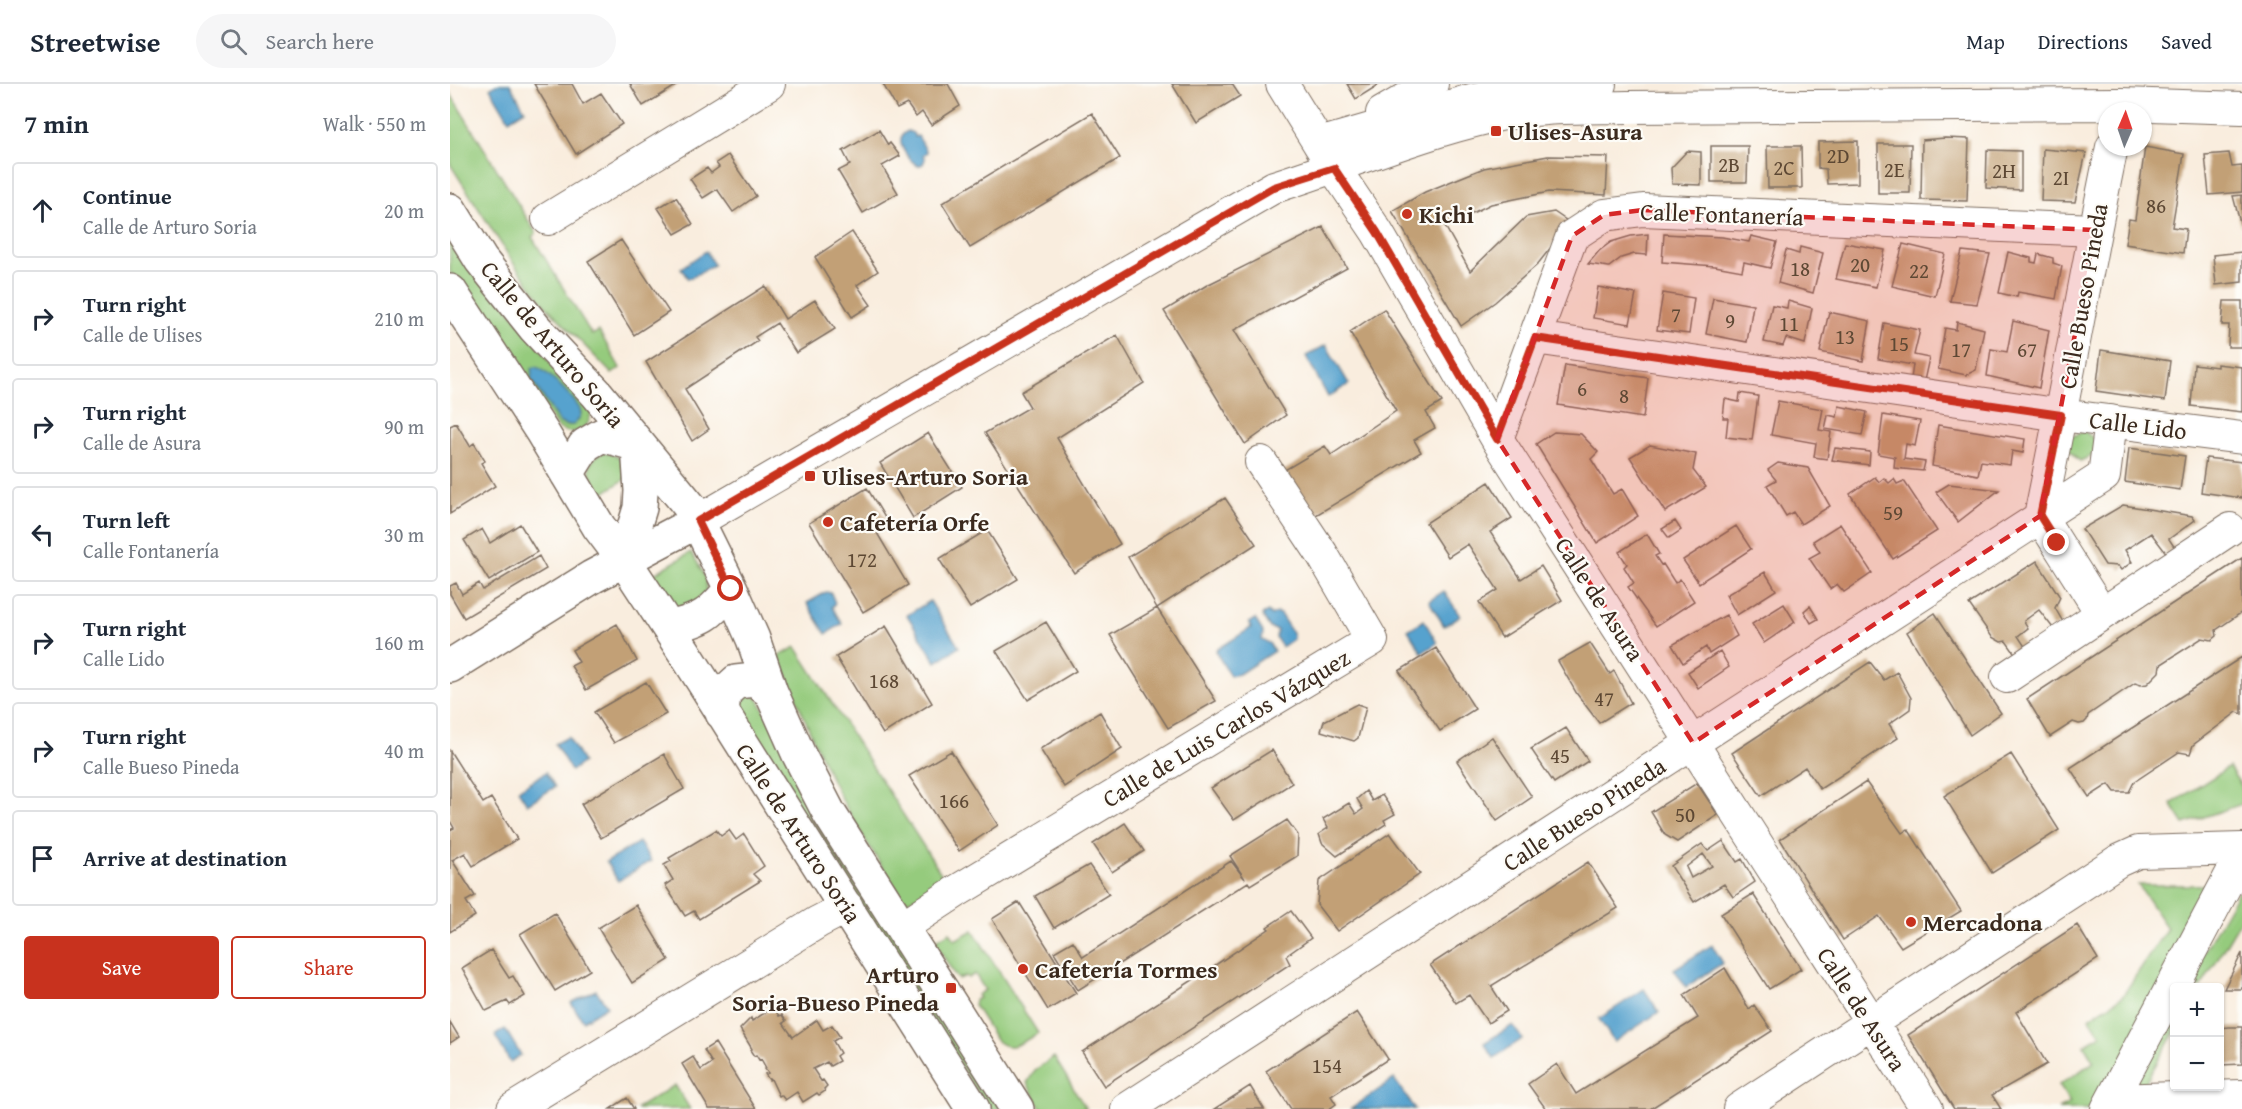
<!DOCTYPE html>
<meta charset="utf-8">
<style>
:root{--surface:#fff;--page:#f6f6f7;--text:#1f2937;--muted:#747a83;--line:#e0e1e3;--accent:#c8321e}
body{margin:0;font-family:"Gentium Book Plus",serif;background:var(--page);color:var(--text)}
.controls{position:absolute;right:18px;bottom:18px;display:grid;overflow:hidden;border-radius:6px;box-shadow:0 2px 4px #0004}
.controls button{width:54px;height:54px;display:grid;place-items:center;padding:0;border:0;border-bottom:2px solid var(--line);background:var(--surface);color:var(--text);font:30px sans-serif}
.compass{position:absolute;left:1648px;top:18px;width:54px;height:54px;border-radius:50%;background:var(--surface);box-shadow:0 2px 4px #0004;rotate:2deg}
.stop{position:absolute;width:18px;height:18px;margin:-14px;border:4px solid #c8321e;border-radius:50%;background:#fff}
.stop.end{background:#c8321e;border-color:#fff;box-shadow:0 2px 6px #0008}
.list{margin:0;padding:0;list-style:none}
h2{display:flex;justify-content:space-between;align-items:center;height:78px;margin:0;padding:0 24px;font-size:26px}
h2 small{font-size:20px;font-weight:400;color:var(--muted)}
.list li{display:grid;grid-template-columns:39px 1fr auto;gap:18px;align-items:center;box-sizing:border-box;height:96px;margin:0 12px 12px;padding:0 12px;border:2px solid var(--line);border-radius:6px}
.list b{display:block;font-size:22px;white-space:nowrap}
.list p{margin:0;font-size:20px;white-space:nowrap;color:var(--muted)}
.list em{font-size:20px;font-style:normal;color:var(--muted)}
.actions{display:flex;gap:12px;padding:18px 24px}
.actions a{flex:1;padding:14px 0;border:2px solid var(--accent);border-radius:6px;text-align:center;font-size:21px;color:var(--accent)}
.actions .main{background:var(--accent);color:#fff}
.icon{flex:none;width:33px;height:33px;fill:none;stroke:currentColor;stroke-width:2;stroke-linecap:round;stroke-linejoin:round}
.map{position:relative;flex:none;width:1792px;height:1025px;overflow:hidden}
header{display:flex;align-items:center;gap:36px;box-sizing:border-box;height:84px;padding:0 30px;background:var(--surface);border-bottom:2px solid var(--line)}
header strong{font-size:28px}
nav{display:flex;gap:33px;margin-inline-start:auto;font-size:21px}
.search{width:420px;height:54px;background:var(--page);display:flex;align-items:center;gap:15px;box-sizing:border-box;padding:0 21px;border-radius:33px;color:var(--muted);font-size:22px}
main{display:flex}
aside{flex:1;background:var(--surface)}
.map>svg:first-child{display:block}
.green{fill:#95cb7d;stroke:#687a4e;stroke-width:1.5}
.water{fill:#56a2ce;stroke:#486676;stroke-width:1.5}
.building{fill:#c2a076;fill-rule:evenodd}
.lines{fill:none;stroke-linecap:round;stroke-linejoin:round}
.minor-casing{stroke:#7e6e61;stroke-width:34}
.major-casing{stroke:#7e6e61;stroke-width:36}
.minor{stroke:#fff;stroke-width:32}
.major{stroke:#fff;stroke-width:33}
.route{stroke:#c8321e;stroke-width:8}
.marked{fill:#d62828;fill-opacity:0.2;stroke:#d62828;stroke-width:4.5;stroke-dasharray:12 8;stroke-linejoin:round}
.poi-dot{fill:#c8321e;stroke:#fdfcf7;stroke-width:2}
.labels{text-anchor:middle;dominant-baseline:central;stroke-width:4.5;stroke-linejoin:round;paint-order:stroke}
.number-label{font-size:21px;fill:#5d4834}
.poi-label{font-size:24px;font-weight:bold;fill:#3b2a1e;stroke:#fdfcf7;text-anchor:start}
.street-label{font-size:24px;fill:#3b2a1e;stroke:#fdfcf7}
</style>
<header>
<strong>Streetwise</strong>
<div class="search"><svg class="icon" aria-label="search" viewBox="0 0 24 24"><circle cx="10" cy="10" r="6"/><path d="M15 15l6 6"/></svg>Search here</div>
<nav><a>Map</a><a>Directions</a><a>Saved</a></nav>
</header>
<main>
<aside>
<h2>7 min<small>Walk · 550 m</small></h2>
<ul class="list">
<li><svg class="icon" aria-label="ahead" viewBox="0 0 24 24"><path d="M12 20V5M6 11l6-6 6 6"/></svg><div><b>Continue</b><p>Calle de Arturo Soria</p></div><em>20 m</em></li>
<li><svg class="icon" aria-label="right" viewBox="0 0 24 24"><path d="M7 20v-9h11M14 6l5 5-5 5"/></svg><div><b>Turn right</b><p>Calle de Ulises</p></div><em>210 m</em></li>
<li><svg class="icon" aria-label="right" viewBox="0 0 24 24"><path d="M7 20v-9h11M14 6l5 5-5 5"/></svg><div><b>Turn right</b><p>Calle de Asura</p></div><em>90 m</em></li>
<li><svg class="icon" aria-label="left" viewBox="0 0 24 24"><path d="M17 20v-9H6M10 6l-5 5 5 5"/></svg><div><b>Turn left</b><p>Calle Fontanería</p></div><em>30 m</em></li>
<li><svg class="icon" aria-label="right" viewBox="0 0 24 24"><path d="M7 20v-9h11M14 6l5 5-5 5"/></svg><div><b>Turn right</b><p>Calle Lido</p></div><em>160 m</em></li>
<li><svg class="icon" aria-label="right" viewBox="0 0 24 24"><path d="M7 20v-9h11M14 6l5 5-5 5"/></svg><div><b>Turn right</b><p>Calle Bueso Pineda</p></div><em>40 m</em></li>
<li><svg class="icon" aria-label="arrive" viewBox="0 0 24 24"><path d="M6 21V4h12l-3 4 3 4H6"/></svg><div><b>Arrive at destination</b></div></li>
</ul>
<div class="actions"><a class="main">Save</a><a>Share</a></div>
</aside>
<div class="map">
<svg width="1792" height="1025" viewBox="0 0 1792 1025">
<rect width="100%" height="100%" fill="#fdfcf7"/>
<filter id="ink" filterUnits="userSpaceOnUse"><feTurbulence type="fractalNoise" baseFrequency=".0167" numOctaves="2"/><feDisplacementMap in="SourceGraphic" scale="12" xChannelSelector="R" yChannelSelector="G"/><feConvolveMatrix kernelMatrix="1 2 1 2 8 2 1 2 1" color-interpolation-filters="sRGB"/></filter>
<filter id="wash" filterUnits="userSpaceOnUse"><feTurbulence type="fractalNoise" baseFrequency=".008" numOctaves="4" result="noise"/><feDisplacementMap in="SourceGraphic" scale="24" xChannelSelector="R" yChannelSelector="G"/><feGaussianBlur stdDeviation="1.35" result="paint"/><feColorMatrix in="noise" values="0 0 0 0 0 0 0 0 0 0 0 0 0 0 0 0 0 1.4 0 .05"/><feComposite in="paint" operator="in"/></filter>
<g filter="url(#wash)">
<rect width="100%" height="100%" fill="#f9edde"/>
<path class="green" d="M0,9L86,149L82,153L142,251L149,247L170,284L162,290L96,222L64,180L0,80Z
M0,151L141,328C140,346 123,354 107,343L50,257L0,188Z
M1634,347L1647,357L1644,371L1630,377L1618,366L1619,354Z
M154,368C173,373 173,374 179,393L150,411C140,394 131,379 154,368Z
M241,468C251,486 260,494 255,515L224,526L199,493Z
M346,563L492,791V799L459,817L453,816C427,774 399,733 378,688C360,650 345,611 329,572Z
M303,607L550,1025H538L286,628L289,610Z
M1779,683L1792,703V720L1734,740L1721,720Z
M1688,801H1770L1649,1025H1608L1620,1019L1609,1001L1644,978L1634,961L1651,951L1639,934L1672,913L1717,844Z
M1792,801V834L1751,903L1733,904Z
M523,846L588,949C574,957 560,970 546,956L524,921L525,916L529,914L527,911L535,906L525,890L518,894L516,892L509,895L506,893L484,857L500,848L505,856Z
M1724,919V949L1689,1010H1672Z
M604,973L635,1023L636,1025H591L577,999L585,986Z
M225,1001L240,1025H187V1024Z"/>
<path class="water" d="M46,0H60L75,26L59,36L40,4Z
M458,47L463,49L465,53L468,52L477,68L473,71L475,75L473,80L468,82C458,76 441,54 458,47Z
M256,167L264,181L238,195L231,184Z
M876,261L899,300L878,313L856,272Z
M85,283C94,283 130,319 131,329C131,333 127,337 124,341H116L110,339L81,295L82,285Z
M994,507L1010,532L994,542L979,517Z
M376,508L381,509L385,519L382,523L392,540L376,550L357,519Z
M480,517L509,563L486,578L457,531Z
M818,528L821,532L826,529L830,530L843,550V555L832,563L826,554L827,546L820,544L812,531Z
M805,535L813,548L812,556L819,559L824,567L789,590L780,592L767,570L766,566L801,544L799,539Z
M974,536L987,559L972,569L958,546Z
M118,653L133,678L121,687L105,660Z
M96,688L105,703L77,720L68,706Z
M189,758L201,777L168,797L156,778Z
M1262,861L1273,879L1236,903L1224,885Z
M1194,905L1209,928L1164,958L1149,935Z
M146,906L157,922L133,937L121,919Z
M1063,941L1072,955L1044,974L1034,959Z
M55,945L71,971L60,978L45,951Z
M944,995L965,1025H901Z"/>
<g id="blocks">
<path class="building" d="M84,0H122L133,20L151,9L172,40L126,70Z
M180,0H229L193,22Z
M433,0H498L510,22L481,41L472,28L466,33L457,20L447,25Z
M722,0H782L790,12L746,39Z
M897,0H930L906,15Z
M642,29L670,74L520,164L492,119Z
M429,46L438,61L440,59L450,72L432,82L448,109L413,129L388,87L400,81L393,67Z
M1495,54L1519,55L1517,117L1471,116L1472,56Z
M1408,57V99L1377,100L1376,85L1368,84V58Z
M1428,60H1461L1460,109H1428Z
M1261,62H1298L1297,98H1261Z
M1317,62H1351L1352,104H1318Z
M1695,63L1734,70L1722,143L1736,145L1733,169L1675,160L1679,135L1685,136Z
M1593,65L1636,69L1625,118L1591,117Z
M1537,66L1571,67V106L1536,104Z
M1237,67L1251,68V101L1222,100L1221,84Z
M1779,69L1782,83L1792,82V108L1759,111L1755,71Z
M278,71L306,112L283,128L267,105L253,114L240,95L257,84L261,89L269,83L266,79Z
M1098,72L1158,73L1156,111L1099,108L1041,120L995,142L1020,187L1076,133L1104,128L1120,139L1087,181L1045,218L1011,242L942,127L975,108L1034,84Z
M1792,111V142H1791L1783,112Z
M226,113L243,140L225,150L208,124Z
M873,143L897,184L784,246L836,331L795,360L714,227L757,201Z
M402,148L428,187L407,201L421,221L402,233L365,173Z
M1198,150L1197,171L1184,170L1171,174L1159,183L1138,180L1149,167L1161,158L1181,152Z
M1214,150L1272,153L1299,158L1301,152L1327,158L1320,184L1294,178L1292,187L1265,182L1212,178Z
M171,156L219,228L184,251L138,177Z
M1395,159L1435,166L1426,203L1386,195Z
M1453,160L1495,170L1485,212L1442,202Z
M1350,163L1373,169L1363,209L1328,199L1336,166L1349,170Z
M1512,167L1540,170L1527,220L1500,217Z
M1558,168L1581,174V178L1586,179L1588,170L1603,174V179L1612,182L1606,215L1579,210L1568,208L1567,213L1549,209Z
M1792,168V198L1766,201L1763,171Z
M315,202L335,235L365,216L385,245L346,269L327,239L305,253L308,257L235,305L259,345L242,357L196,278Z
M1148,203L1186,210L1180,240L1143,234Z
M1213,209L1244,214L1239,250L1207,246Z
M1263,214L1303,221L1297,258L1256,250Z
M1338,217L1362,224L1355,260L1336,254L1333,262L1314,258L1322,221L1337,224Z
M1774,217H1792V263H1778L1779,241H1772Z
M934,225L992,318L976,328L985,344L964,356L971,368L861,434L833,387L875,362L881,371L946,327L900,248Z
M1379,228L1420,237L1413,277L1370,268Z
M1563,237L1599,246L1589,304L1537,292L1541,265L1557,268Z
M1507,238L1534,245L1526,286L1516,291L1488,285L1495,244L1506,246Z
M1434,239L1470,246L1464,271L1479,274L1474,297L1461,295L1463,281L1428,275Z
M667,251L694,299L607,354L670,460L624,489L535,349L580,323L571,308Z
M1651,266L1720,277L1715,317L1646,307Z
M1744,280L1767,283V280L1792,283V328L1741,322Z
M1115,281L1198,294L1193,334L1108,321Z
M1290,309L1308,312L1302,356L1276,353L1278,334H1273L1275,315L1289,318Z
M1328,317L1373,325L1369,346L1381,348L1377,375L1364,373L1366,359L1321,351Z
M1389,322L1417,328L1412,351L1375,345L1378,331L1387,333Z
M1433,331L1470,337L1465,362L1456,360L1454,375L1475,378L1473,387L1444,384L1445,373L1428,370Z
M6,339L20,362L24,359L35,377L31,379L45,402L0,430V342Z
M1488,341L1575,355L1573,369L1562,367L1560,381L1531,377L1528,391L1482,382Z
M1104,348L1131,350L1148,368L1141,375L1163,410L1172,405L1188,432L1147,459L1086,360Z
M478,349L512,403L463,434L430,379Z
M1200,361L1246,370L1243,386L1256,403L1215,428L1180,373Z
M1385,364L1420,368L1419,381L1382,376Z
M1679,364L1735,372L1730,406L1675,398Z
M1756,374L1792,378V414L1751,408Z
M1328,379L1358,384L1380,422L1351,440L1343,428L1336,432L1317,401L1326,396L1318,386Z
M1425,393L1429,398L1434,394L1439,399L1444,395L1447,400L1454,397L1487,447L1443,475L1400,410Z
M1039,398L1062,434L1040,448L1071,495L1091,482L1112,516L1052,554L1029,518L1048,506L1018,460L998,473L976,439Z
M1499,400L1549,406L1508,438L1486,408Z
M417,404L440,442L427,449L458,501L413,528L359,439Z
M775,414L806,460L707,524L678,473Z
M1673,421L1742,432L1745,436L1719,455L1725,464L1717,470L1701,449L1675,466L1682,478L1671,486L1668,482L1655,481L1632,445Z
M1225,437L1231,446L1219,454L1212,445Z
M70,440L87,468L39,497L14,456L32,445L40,459Z
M1390,440L1422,489L1394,508L1387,500L1380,505L1359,474L1370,468L1363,457Z
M1286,442L1301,465L1249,499L1233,476Z
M537,446L568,495L520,524L489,475Z
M1197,450L1209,470L1205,472L1211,481L1213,480L1225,499L1230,495L1244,517L1206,542L1178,503L1184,499L1174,483L1177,480L1169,468Z
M89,472L96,485L14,534L0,510V502L6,499L12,510L29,499L33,506Z
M1792,474V528L1766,546L1767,552L1762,556L1752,554L1710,581L1709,588L1697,600L1691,601L1685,599L1638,631L1637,636L1634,639L1629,640L1623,638L1600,653L1577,615Z
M1587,477L1610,513L1605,524L1613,538L1603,544L1589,526L1574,537L1578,544L1568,552L1576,564L1566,571L1556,557L1551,558L1542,553L1519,520Z
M1315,488L1326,506L1287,531L1276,511Z
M1334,520L1345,538L1314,559L1302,540Z
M1360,522L1368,535L1361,539L1354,527Z
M707,524L766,617L718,644L660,551Z
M1485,529L1551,629L1520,651L1457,548Z
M1276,531L1287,552L1259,570L1256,563L1233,579L1222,561Z
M596,538L626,587L578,616L546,567Z
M167,540L187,577L136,606L121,582L129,578L122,566Z
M436,542L482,619L433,650L386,573Z
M1140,559L1160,590L1164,587L1181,619L1149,639L1127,610L1108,577Z
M986,564L1025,625L990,647L949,587Z
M1270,567L1279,583L1248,604L1238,588Z
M1792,573V630L1787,628L1743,661L1740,670L1729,668L1684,698L1679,708H1665L1659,700L1639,713L1620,684Z
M1420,578L1434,596L1447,588L1461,614L1460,625L1439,640L1448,654L1370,705L1355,683L1311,712L1282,669Z
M196,598L216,630L164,659L144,628Z
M907,620L916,623L908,654L904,657L871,647L874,637Z
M650,628L672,665L614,703L590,665Z
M1116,644L1138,677L1104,699L1081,665Z
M1042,653L1082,713L1047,737L1007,677Z
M822,666L842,699L784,736L761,704Z
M0,667L33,719L41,714L67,755L23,782L15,769L2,776L25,812L16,817L25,832L0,848V746L4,744L0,737Z
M501,667L548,741L509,767L459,692Z
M214,670L234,705L151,754L131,720Z
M1561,670L1609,746L1542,789L1494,712Z
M1416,698L1452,749L1458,745L1511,827L1451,863L1429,832L1393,856L1330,755Z
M1247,699L1268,731L1227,758L1215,751L1201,728Z
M916,707L922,717L932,711L945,730L934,736L936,740L887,772L872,759L869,750L878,744L873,735L899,719L906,730L913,725L907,715Z
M837,736L848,751L847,772L800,801L798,798L628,906L604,868L623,857L633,873L781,777L795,795L780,772Z
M675,739L694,767L662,788L643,760Z
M266,746L271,752L279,746L286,756L294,750L314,782L303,790L310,797L249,835L244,827L235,832L215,801L223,796L214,781L221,777L219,774Z
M940,749L970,790L887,847L867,821L869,797Z
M1273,757L1287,778L1292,775L1305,798L1283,813L1274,800L1244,818L1221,782L1252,760L1258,767ZM1253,770L1262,782L1241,794L1236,783Z
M1138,778L1168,824L1041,902L1057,927L1038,939L1019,911L1006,919L980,881Z
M639,781L659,810L604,844L585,812Z
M1303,810L1351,885L1319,905L1271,830Z
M569,818L626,909L598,926L542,835Z
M186,821L219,876L182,899L148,844Z
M841,827L861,854L836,872L840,880L654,1002L632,968L755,888L819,845L817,843Z
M105,829L140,886L105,907L70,850Z
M1627,841L1648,875L1566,928L1597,980L1542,1011L1551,1025H1504L1458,951Z
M41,866L59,894L63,892L75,912L60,921L57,917L36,927L12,884Z
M1792,869V905H1774Z
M1275,884L1299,925L1304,921L1322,947L1200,1025H1096L1078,1000L1107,980L1126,1010L1248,934L1234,911Z
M324,923L329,932L332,931L336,937L333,939L343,953L367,936L373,946L382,941L390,953L383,957L390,969L386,972L389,977L380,982L377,978L363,985L371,997L373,996L377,1002L374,1005L375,1007L369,1011L367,1009L353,1018L347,1008L335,1016L331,1011L329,1012L321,995L319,996L315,990L318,989L315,985L316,984L311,975L309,976L306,971L304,972L300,966L302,965L290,945L301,934L302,937Z
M907,928L938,975L881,1012L886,1020L879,1025H841L816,987Z
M0,938L9,953L0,959Z
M1779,943H1792V980L1770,981V944Z
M265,959L306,1025H259L232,980L243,973L251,986L262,979L254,966Z
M800,1002L814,1025H764Z
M177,1014L184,1025H160Z"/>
</g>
</g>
<g filter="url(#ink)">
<use href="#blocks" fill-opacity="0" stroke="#7e6e61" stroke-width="1.5"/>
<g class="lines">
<g class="minor-casing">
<path id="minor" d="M832,0L884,84L927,148L1047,355L1477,1025
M932,29L982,0
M869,60L1024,15L1094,3L1150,0
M98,135L319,0
M1085,254L1611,331L1792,354
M1047,355L1122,152L1154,131L1193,126L1645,146
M248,437L824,103C897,80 967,50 1041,33C1085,22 1133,24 1178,23L1671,20L1792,24
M1652,530L1590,432C1616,309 1636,186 1662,63
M1557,593L1780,445
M452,843L507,807L922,556L872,470L811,378
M1662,1016L1792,1012
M63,1025L368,838L397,823
M677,1025L1654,392L1661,337
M1289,1025L1668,777L1688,768L1792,765
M1657,1025L1792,770"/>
</g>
<g class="major-casing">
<path id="major" d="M0,126L31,176L85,244L147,310L241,424L281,505L303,555L321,608L349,671L379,729L567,1025
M0,207L92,348L149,443L174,476L235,569L523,1025
M117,390L135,361L152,351L188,361
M174,476L190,424L191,407L188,361
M219,544C253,535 259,532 281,505
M0,582L142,493L248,437
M272,629L274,609L286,598L305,596L321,608"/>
</g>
<use href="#minor" class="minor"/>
<use href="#major" class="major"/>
</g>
</g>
<g class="lines" filter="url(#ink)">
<path class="route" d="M281,505L248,437L824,103L884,84L927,148L1047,355L1085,254L1611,331L1590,432L1607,459"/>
</g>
<path class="marked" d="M1193,126L1645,146L1590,432L1243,659L1047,355L1122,152L1154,131Z"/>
<g class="poi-dot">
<rect x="1040" y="41" width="12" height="12" rx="3"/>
<circle cx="957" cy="130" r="6"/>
<rect x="354" y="386" width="12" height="12" rx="3"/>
<circle cx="378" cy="438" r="6"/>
<circle cx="1461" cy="838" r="6"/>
<circle cx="573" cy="885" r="6"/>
<rect x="495" y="898" width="12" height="12" rx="3"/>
</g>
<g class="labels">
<g class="number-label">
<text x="1388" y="71">2D</text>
<text x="1279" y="80">2B</text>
<text x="1334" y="83">2C</text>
<text x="1444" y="85">2E</text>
<text x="1554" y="86">2H</text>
<text x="1611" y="93">2I</text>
<text x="1706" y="121">86</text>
<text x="1410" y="180">20</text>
<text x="1350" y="184">18</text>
<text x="1469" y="186">22</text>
<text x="1226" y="230">7</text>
<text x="1280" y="236">9</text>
<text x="1339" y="239">11</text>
<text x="1395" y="252">13</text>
<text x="1449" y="259">15</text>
<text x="1511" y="265">17</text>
<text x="1577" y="265">67</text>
<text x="1132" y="304">6</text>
<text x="1174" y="311">8</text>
<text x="1443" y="428">59</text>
<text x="412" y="475">172</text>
<text x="434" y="596">168</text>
<text x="1154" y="614">47</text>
<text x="1110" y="671">45</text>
<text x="504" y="716">166</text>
<text x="1235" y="730">50</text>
<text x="877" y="981">154</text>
</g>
<g class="poi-label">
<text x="1058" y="47">Ulises-Asura</text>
<text x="969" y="130">Kichi</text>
<text x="372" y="392">Ulises-Arturo Soria</text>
<text x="390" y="438">Cafetería Orfe</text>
<text x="1473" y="838">Mercadona</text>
<text x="585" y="885">Cafetería Tormes</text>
<text x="489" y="890" text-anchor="end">Arturo<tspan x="489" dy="28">Soria-Bueso Pineda</tspan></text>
</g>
<g class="street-label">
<text transform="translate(1272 130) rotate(2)">Calle Fontanería</text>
<text transform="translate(1633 212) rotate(-80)">Calle Bueso Pineda</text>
<text transform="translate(103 260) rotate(50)">Calle de Arturo Soria</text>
<text transform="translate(1688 341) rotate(7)">Calle Lido</text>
<text transform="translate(1150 515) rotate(57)">Calle de Asura</text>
<text transform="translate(776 644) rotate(-31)">Calle de Luis Carlos Vázquez</text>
<text transform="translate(1134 730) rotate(-33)">Calle Bueso Pineda</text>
<text transform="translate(349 749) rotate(57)">Calle de Arturo Soria</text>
<text transform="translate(1412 925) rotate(57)">Calle de Asura</text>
</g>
</g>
</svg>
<div class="controls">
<button>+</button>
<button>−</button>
</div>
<svg class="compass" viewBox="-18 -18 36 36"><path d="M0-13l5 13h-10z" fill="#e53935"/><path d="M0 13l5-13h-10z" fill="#747a83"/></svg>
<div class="stop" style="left:281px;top:505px"></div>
<div class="stop end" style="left:1607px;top:459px"></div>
</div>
</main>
